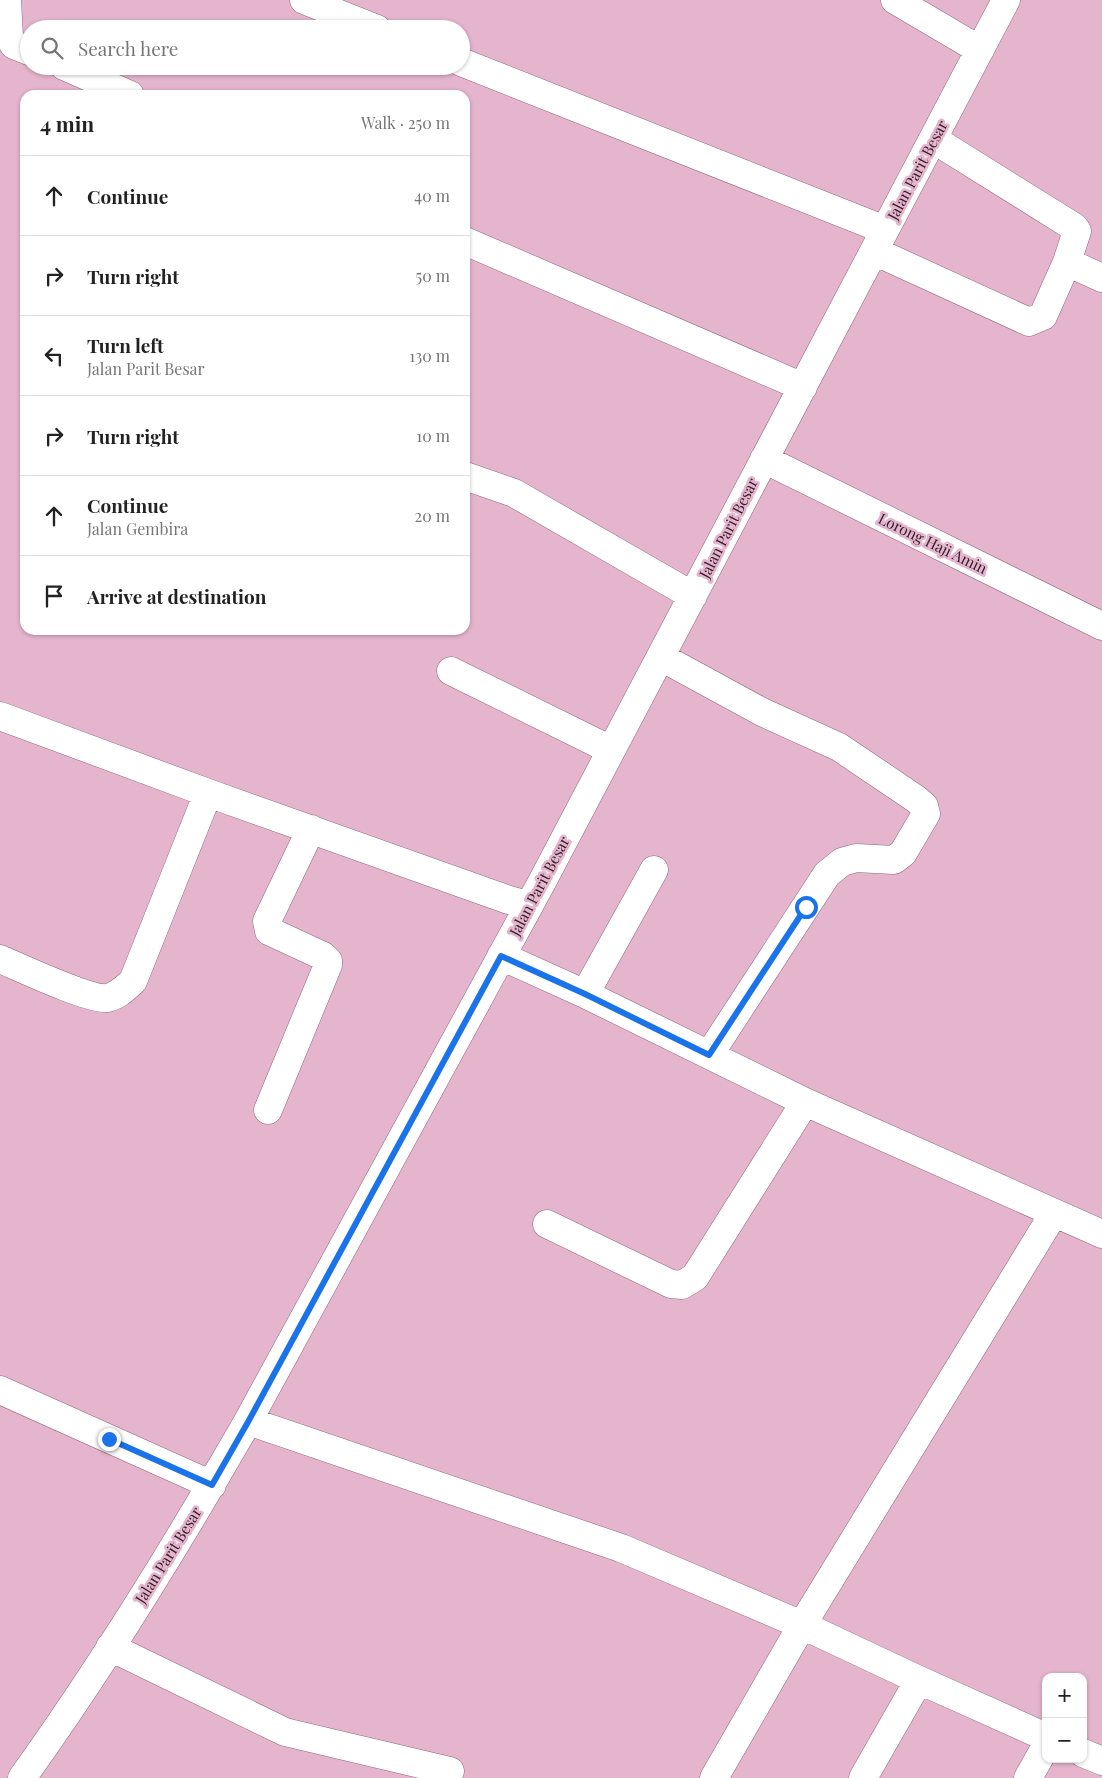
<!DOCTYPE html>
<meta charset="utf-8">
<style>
:root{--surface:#fff;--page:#f2f2f2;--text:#222;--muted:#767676;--line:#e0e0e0}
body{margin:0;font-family:"Playfair Display",serif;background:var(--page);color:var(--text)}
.controls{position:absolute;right:15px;bottom:15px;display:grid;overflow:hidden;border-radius:10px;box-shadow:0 1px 4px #0004}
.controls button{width:45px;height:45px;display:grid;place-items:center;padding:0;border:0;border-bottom:1px solid var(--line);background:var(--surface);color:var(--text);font:25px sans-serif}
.stop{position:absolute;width:15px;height:15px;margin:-11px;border:4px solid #1a73e8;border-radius:50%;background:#fff}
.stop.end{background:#1a73e8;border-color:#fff;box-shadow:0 1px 5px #0008}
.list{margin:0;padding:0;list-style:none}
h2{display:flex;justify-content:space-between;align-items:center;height:65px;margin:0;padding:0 20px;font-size:21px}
h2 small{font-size:16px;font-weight:400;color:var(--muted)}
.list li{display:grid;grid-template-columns:32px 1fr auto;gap:15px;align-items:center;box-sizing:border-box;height:80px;padding:0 20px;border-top:1px solid var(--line)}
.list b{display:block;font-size:19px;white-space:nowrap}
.list p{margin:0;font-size:16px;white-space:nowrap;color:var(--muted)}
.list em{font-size:16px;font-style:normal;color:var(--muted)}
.icon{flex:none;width:28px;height:28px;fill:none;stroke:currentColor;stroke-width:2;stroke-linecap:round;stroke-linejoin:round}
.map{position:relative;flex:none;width:1102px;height:1778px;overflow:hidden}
.search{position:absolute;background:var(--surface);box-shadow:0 1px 4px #0004;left:20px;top:20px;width:450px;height:55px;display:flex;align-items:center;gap:12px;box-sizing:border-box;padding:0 18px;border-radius:28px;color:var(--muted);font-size:19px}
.panel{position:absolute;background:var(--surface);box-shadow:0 1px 4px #0004;left:20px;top:90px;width:450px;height:545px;border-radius:15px}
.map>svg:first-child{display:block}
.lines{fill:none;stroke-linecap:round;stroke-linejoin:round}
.minor-casing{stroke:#94677f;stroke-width:29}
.minor{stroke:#fff;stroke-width:28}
.route{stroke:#1a73e8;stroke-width:6}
.labels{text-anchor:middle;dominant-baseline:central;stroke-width:5;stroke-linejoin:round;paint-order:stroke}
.street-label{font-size:15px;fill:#34212b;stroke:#e5b4cd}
</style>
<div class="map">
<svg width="1102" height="1778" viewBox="0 0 1102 1778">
<rect width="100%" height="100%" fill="#e5b4cd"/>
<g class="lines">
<g class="minor-casing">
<path id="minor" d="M7,0L9,37L14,45L29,51
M304,0L377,29
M895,0L980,50
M461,62L885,230
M64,66L130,95
M933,139L1074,227L1077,231L1067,262
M465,241L803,387
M874,251L1029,322L1043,316L1067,262L1102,278
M764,459L1102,626
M465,476L514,493L693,596
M661,657L762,712L839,747L916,799L924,806L926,814L903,853L894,860L856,858L842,862L827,874L709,1055
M451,671L611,750
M0,716L208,793L509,900L528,905
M501,956L585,994L805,1102L1102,1234
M0,959C21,968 89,1000 107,998C118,996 125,988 133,981L208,793
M585,994L654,870
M268,1110L328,965V961L323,956L269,931L267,921L311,829
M547,1224L671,1284L682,1285L695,1277L805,1102
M0,1390L212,1485
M248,1421L621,1548L802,1625L919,1680L1046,1737
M110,1647L285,1732L450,1771
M1083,1753L1102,1761
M22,1778C104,1664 178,1543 248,1421L543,880L1006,0
M714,1778L802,1625L1054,1213
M863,1778L919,1680
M1028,1778L1046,1746"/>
</g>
<use href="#minor" class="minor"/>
</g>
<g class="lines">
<path class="route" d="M109,1439L212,1485L248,1422L501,956L585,994L709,1055L806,907"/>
</g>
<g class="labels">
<g class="street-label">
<text transform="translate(917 170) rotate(-62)">Jalan Parit Besar</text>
<text transform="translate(728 528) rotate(-63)">Jalan Parit Besar</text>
<text transform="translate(933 543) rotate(26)">Lorong Haji Amin</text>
<text transform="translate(539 886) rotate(-62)">Jalan Parit Besar</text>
<text transform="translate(168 1555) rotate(-58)">Jalan Parit Besar</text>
</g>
</g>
</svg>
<div class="controls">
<button>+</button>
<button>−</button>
</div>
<div class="stop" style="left:806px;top:907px"></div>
<div class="stop end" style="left:109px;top:1439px"></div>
<div class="search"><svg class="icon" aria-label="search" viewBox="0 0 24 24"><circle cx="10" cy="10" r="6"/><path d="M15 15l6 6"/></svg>Search here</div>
<section class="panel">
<h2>4 min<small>Walk · 250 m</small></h2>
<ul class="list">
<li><svg class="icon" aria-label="ahead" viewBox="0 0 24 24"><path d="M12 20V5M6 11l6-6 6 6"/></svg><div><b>Continue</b></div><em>40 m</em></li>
<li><svg class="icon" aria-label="right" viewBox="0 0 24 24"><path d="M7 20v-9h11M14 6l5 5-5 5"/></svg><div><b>Turn right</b></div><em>50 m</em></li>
<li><svg class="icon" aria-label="left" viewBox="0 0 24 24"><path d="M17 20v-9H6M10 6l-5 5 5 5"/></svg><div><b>Turn left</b><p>Jalan Parit Besar</p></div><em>130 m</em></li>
<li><svg class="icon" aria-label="right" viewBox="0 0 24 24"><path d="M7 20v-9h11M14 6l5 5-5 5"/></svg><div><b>Turn right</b></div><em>10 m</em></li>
<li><svg class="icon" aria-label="ahead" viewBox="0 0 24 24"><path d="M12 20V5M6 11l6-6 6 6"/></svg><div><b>Continue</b><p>Jalan Gembira</p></div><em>20 m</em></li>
<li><svg class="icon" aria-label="arrive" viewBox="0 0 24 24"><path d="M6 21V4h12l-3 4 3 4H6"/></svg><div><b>Arrive at destination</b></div></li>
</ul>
</section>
</div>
